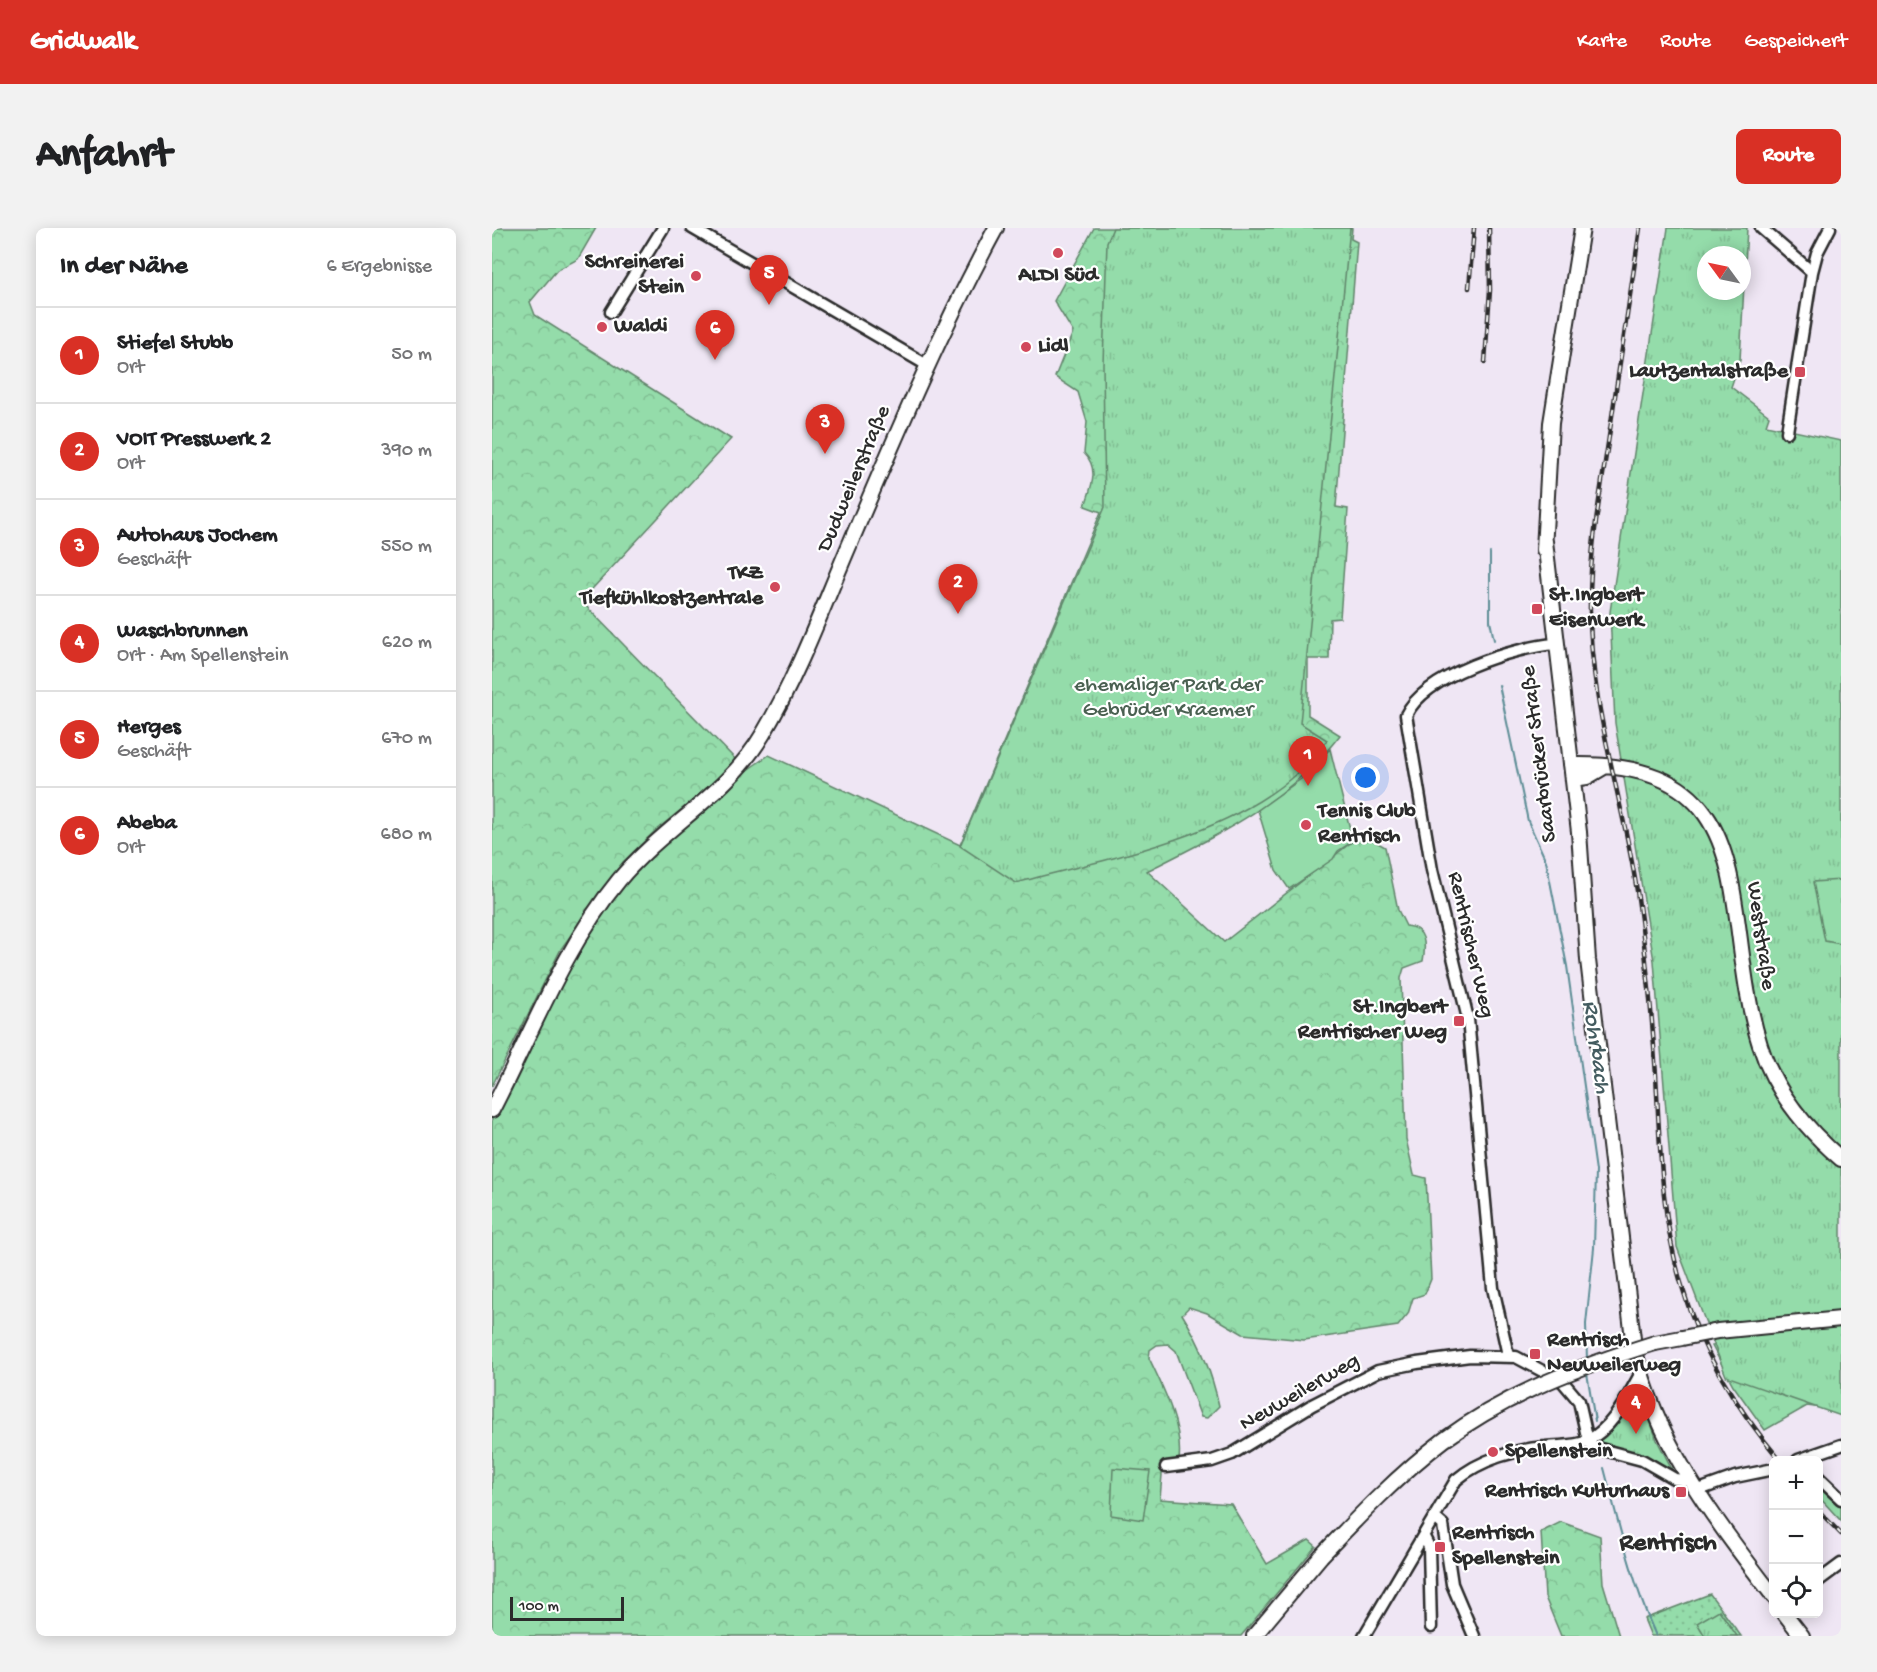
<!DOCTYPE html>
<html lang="de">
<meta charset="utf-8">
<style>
:root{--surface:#fff;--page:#f2f2f2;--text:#202124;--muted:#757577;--line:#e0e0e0;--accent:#d93025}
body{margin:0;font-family:"Gochi Hand",sans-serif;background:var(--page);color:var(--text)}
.controls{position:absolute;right:18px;bottom:18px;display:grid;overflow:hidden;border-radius:9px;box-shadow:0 3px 15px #0003}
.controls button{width:54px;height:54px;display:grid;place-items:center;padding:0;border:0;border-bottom:2px solid var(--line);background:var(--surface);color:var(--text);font:30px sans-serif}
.compass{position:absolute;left:1205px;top:18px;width:54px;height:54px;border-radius:50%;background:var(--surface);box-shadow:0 3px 15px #0003;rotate:303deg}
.scale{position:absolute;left:18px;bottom:15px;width:114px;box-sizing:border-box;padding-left:6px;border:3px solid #2b2b2b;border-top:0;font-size:16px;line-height:21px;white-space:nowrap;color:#2b2b2b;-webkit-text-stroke:4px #fff;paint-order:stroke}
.you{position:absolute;left:874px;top:550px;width:21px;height:21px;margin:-15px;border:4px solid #fff;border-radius:50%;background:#1a73e8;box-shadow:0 0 0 9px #1a73e833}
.badge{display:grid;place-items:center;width:39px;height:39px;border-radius:50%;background:var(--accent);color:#fff;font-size:20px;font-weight:700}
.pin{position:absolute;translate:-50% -50px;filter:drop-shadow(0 2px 3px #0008)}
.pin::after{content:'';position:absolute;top:32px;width:21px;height:18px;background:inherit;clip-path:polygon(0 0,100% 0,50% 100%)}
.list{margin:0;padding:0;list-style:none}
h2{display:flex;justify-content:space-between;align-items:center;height:78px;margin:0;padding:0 24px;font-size:26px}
h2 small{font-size:20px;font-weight:400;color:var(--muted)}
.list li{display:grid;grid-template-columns:39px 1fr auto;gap:18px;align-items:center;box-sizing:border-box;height:96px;padding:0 24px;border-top:2px solid var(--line)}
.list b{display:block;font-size:22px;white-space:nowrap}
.list p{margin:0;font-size:20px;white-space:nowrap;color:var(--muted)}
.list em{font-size:20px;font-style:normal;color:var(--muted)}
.icon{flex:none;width:33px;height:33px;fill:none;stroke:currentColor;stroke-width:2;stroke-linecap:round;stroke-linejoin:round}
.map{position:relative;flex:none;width:1349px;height:1408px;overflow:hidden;border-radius:9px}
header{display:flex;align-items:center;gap:36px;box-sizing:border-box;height:84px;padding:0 30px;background:var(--accent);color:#fff}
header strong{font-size:28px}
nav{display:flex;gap:33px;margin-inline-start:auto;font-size:21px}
.intro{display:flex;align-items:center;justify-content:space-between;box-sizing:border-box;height:144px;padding:0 36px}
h1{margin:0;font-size:42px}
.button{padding:15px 27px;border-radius:9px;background:var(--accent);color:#fff;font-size:21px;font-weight:700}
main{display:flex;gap:36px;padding:0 36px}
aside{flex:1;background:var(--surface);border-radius:9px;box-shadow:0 3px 15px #0003}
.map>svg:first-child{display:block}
.grass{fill:url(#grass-dots);stroke:#60846a;stroke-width:1.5}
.forest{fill:url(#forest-crowns);stroke:#60846a;stroke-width:1.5}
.park{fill:url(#park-tufts);stroke:#60846a;stroke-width:1.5;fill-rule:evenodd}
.pitch{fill:#94dcaa;stroke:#60846a;stroke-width:1.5}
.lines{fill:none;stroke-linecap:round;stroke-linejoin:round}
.stream{stroke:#5d8d95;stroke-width:2}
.minor-casing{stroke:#2b2b2b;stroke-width:15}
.major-casing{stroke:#2b2b2b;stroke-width:18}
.minor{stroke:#fff;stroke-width:10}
.major{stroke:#fff;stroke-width:14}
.rail-casing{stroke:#2b2b2b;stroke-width:4.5}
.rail{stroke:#fff;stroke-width:2;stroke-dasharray:7;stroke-linecap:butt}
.major-bridge-casing{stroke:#2b2b2b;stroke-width:18;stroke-linecap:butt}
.major-bridge{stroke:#fff;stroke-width:14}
.poi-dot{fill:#d1495b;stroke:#fff;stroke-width:2}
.labels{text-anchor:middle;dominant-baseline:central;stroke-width:4.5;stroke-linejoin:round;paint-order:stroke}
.poi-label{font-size:22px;font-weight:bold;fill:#2b2b2b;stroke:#fff;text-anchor:start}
.street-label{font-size:22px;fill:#2b2b2b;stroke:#fff}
.park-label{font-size:22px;fill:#4a6051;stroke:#fff}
.water-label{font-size:24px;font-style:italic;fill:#445c60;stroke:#fff}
.quarter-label{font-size:26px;font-weight:bold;fill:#2b2b2b;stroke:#fff}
</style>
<header>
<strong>Gridwalk</strong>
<nav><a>Karte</a><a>Route</a><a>Gespeichert</a></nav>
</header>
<div class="intro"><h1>Anfahrt</h1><a class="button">Route</a></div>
<main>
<aside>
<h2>In der Nähe<small>6 Ergebnisse</small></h2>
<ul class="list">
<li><span class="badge">1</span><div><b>Stiefel Stubb</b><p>Ort</p></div><em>50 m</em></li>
<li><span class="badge">2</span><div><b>VOIT Presswerk 2</b><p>Ort</p></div><em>390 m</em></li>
<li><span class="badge">3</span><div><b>Autohaus Jochem</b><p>Geschäft</p></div><em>550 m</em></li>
<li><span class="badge">4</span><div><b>Waschbrunnen</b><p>Ort · Am Spellenstein</p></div><em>620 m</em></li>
<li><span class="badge">5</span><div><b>Herges</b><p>Geschäft</p></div><em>670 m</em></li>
<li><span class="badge">6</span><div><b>Abeba</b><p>Ort</p></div><em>680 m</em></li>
</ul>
</aside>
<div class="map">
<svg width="1349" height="1408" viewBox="0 0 1349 1408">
<defs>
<pattern id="grass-dots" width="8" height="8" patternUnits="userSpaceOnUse" patternTransform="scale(1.5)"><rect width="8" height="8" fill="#94dcaa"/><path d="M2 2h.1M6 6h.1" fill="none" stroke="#80bd92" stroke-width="1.8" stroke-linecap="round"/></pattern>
<pattern id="forest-crowns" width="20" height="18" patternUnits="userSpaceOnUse" patternTransform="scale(1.5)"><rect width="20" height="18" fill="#94dcaa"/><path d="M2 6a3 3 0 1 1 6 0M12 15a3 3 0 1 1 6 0" fill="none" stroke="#80bd92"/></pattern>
<pattern id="park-tufts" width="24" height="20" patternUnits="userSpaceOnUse" patternTransform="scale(1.5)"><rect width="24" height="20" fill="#94dcaa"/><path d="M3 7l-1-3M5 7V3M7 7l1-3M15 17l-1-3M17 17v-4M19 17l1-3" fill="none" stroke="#80bd92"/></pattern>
</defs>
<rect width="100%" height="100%" fill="#efe6f4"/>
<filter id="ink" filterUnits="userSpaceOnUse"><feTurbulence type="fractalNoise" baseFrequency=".0167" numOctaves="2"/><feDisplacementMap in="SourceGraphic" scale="12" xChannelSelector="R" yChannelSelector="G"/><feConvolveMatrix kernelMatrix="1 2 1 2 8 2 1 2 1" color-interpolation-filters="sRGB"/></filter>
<g filter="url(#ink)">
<path class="grass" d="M1218,1366L1249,1408H1159L1152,1391Z"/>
<path class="forest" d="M0,0H104L86,31L65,42L38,74L43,87L239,211L89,373L247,535L164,602L131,634L69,721L0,858Z
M602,0H860L859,11L865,14L844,279L856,281L848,390L838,391L837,431H816V487L848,507C796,574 728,606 655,643L732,714L861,613L881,612L893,619L906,682L914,698C934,700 934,716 931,733L912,740L909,750L914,911L922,947L934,950L939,1051L933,1066L921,1070L916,1086L906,1098L812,1112L751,1106L715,1085L697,1079L690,1086C708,1115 720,1145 727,1178L715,1190L709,1189L684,1123L676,1116L665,1117L658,1122L657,1130C671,1159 691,1199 687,1232L671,1235L668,1271L739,1276L775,1336L817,1312L824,1318L749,1408H0V891L90,715L118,671L144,640L248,547L277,527L468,617L609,284L593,278C599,259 608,241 592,225L595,194L586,164L563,149L581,104L562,73Z
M1330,1099L1336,1181L1315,1178L1273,1202L1241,1157L1220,1118Z
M1326,1255L1349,1277V1293L1327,1269Z
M1069,1294L1108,1308L1111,1355L1127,1408H1069L1053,1369L1049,1304Z"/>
<path class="park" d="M621,0H858L808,495L835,512C825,524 815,536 804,546C731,611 615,630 524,655L468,618L613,279L611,136L615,14Z
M1176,0H1255L1248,132L1239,159L1277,188L1274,197L1349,213V1188L1234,1148L1185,1019L1162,733L1123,495L1118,384ZM1214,27H1250V63H1214Z
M1144,1163H1147L1165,1212L1182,1245L1148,1226L1104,1214L1133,1182Z
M621,1240L658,1243L651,1292L619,1287Z
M1227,1382L1245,1408H1213L1205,1395Z"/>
<path class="pitch" d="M838,521L861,613L846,623L841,631L797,661L784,642L766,582L809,551Z
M1349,652V716L1333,713L1321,654Z"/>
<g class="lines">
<path class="stream" d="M998,325V393L1002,412
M1007,457L1036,593L1054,633L1075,738L1104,943L1102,1020L1094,1096L1095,1133
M1095,1145L1103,1193
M1112,1240C1127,1297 1140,1354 1164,1408"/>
<g class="minor-casing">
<path id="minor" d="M200,0L435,137
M1269,0L1320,44
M119,84L171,0
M1295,204L1320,44L1325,25L1338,0
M1016,1127L1001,1060L976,791L940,642L914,487C933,447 1022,419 1064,416
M1096,1213L1101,1219L1150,1232L1183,1251L1198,1253
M1306,1232L1349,1217
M674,1239L720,1233L740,1226L820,1177L886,1143L925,1135L978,1128L1024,1129L1071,1154L1087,1173L1096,1213
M1326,1249L1349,1271
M1204,1263L1243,1249L1282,1241
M943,1290L951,1297L960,1356L982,1408
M932,1309L937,1319L939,1399
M1326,1353L1349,1336
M872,1408L964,1252C987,1232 1024,1221 1054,1219C1068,1217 1083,1219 1095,1213C1122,1199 1135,1169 1149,1145"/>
</g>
<g class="major-casing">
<path id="major" d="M1053,313L1087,604L1096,732L1142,1119C1165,1218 1222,1290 1282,1369
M1052,322L1059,195L1090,0
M1079,537C1277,532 1226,685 1268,817C1282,862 1313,900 1349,931
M1081,551L1095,549L1112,539
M0,882C40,805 72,719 127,652C171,599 236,566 271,506C306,447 330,381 357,318C403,210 448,103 504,0
M1226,1103L1349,1091
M1163,1115L1190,1110
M1293,1386L1310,1408
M762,1408L829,1328"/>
</g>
<use href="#minor" class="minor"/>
<use href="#major" class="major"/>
<g class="rail-casing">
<path id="rail" d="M1148,0C1137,72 1127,143 1116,215C1108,267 1098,320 1098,373C1096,472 1130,566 1145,663C1154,724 1160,785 1164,847C1168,917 1169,988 1189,1055C1208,1122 1244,1180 1288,1232
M977,60L982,0
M993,134L998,62L997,0
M1326,1282L1349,1306"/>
</g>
<use href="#rail" class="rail"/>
<g class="major-bridge-casing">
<path id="major-bridge" d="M1190,1110L1226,1103
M829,1328C868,1287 907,1246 952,1212C1016,1165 1089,1138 1163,1115"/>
</g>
<use href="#major-bridge" class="major-bridge"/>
</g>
</g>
<g class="poi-dot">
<circle cx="566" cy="25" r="6"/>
<circle cx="204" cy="48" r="6"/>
<circle cx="110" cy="99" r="6"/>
<circle cx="534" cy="119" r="6"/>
<rect x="1302" y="138" width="12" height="12" rx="3"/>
<circle cx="283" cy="359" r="6"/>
<rect x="1039" y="375" width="12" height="12" rx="3"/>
<circle cx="814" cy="597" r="6"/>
<rect x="961" y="787" width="12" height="12" rx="3"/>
<rect x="1037" y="1120" width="12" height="12" rx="3"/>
<circle cx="1001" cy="1224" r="6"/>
<rect x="1183" y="1258" width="12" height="12" rx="3"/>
<rect x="942" y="1313" width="12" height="12" rx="3"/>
</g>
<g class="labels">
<g class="poi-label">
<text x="192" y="35" text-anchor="end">Schreinerei<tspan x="192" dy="25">Stein</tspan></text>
<text x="566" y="48" text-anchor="middle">ALDI Süd</text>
<text x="122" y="99">Waldi</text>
<text x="546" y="119">Lidl</text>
<text x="1296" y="144" text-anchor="end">Lautzentalstraße</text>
<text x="271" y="346" text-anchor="end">TKZ<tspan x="271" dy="25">Tiefkühlkostzentrale</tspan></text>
<text x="1057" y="368">St.Ingbert<tspan x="1057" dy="25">Eisenwerk</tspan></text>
<text x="826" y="584">Tennis Club<tspan x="826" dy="25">Rentrisch</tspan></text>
<text x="955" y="780" text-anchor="end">St.Ingbert<tspan x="955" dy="25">Rentrischer Weg</tspan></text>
<text x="1055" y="1113">Rentrisch<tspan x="1055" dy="25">Neuweilerweg</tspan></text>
<text x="1013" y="1224">Spellenstein</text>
<text x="1177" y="1264" text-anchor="end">Rentrisch Kulturhaus</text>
<text x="960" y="1306">Rentrisch<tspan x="960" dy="25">Spellenstein</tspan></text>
</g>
<g class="street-label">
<text transform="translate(363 251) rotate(-67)">Dudweilerstraße</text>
<text transform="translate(1048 526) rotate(-97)">Saarbrücker Straße</text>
<text transform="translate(1268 708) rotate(82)">Weststraße</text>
<text transform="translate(978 717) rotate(77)">Rentrischer Weg</text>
<text transform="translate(808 1165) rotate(-30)">Neuweilerweg</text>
</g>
<g class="park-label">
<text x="676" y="458">ehemaliger Park der<tspan x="676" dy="25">Gebrüder Kraemer</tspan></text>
</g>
<g class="water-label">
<text transform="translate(1103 819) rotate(82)">Rohrbach</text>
</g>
<g class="quarter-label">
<text x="1176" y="1316">Rentrisch</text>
</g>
</g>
</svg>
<div class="controls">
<button>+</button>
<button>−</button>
<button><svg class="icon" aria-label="locate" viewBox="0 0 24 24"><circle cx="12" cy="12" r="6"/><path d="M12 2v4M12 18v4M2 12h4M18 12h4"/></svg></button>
</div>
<svg class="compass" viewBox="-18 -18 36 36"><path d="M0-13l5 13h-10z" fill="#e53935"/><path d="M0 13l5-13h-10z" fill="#757577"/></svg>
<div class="scale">100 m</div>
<div class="you"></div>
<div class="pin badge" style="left:816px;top:558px">1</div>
<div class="pin badge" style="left:466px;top:386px">2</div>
<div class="pin badge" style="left:333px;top:226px">3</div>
<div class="pin badge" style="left:1144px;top:1206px">4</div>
<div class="pin badge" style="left:277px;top:77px">5</div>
<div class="pin badge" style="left:223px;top:132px">6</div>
</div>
</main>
